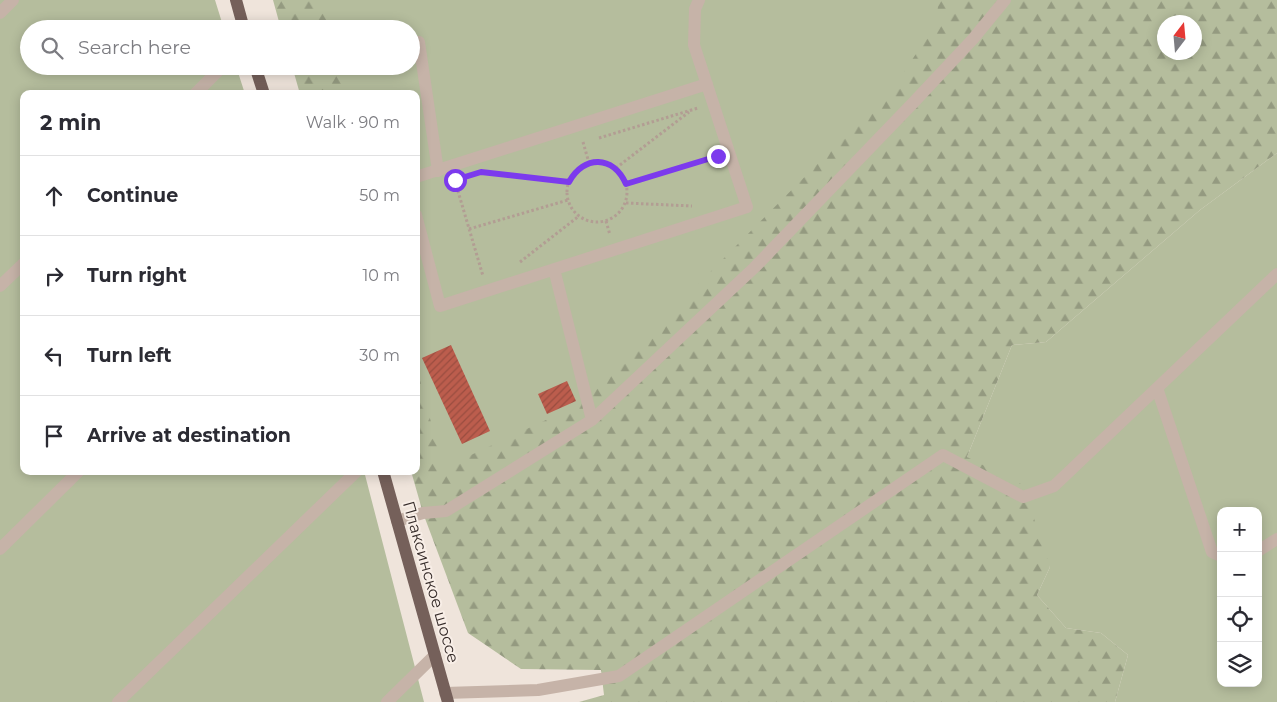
<!DOCTYPE html>
<meta charset="utf-8">
<style>
:root{--surface:#fff;--page:#f7f7f7;--text:#2b2b33;--muted:#7c7c81;--line:#e1e1e2}
body{margin:0;font-family:Montserrat,sans-serif;background:var(--page);color:var(--text)}
.controls{position:absolute;right:15px;bottom:15px;display:grid;overflow:hidden;border-radius:10px;box-shadow:0 2px 12px #0003}
.controls button{width:45px;height:45px;display:grid;place-items:center;padding:0;border:0;border-bottom:1px solid var(--line);background:var(--surface);color:var(--text);font:25px sans-serif}
.compass{position:absolute;left:1157px;top:15px;width:45px;height:45px;border-radius:50%;background:var(--surface);box-shadow:0 2px 12px #0003;rotate:16deg}
.stop{position:absolute;width:15px;height:15px;margin:-11px;border:4px solid #7c3aed;border-radius:50%;background:#fff}
.stop.end{background:#7c3aed;border-color:#fff;box-shadow:0 1px 5px #0008}
.list{margin:0;padding:0;list-style:none}
h2{display:flex;justify-content:space-between;align-items:center;height:65px;margin:0;padding:0 20px;font-size:21px}
h2 small{font-size:16px;font-weight:400;color:var(--muted)}
.list li{display:grid;grid-template-columns:32px 1fr auto;gap:15px;align-items:center;box-sizing:border-box;height:80px;padding:0 20px;border-top:1px solid var(--line)}
.list b{display:block;font-size:19px;white-space:nowrap}
.list em{font-size:16px;font-style:normal;color:var(--muted)}
.icon{flex:none;width:28px;height:28px;fill:none;stroke:currentColor;stroke-width:2;stroke-linecap:round;stroke-linejoin:round}
.map{position:relative;flex:none;width:1277px;height:702px;overflow:hidden}
.search{position:absolute;background:var(--surface);box-shadow:0 2px 12px #0003;left:20px;top:20px;width:400px;height:55px;display:flex;align-items:center;gap:12px;box-sizing:border-box;padding:0 18px;border-radius:28px;color:var(--muted);font-size:19px}
.panel{position:absolute;background:var(--surface);box-shadow:0 2px 12px #0003;left:20px;top:90px;width:400px;height:385px;border-radius:10px}
.map>svg:first-child{display:block}
.green{fill:#b5bd9d;fill-rule:evenodd}
.forest{fill:url(#forest-firs);fill-rule:evenodd}
.building{fill:url(#building-hatch)}
.lines{fill:none;stroke-linecap:round;stroke-linejoin:round}
.path{stroke:#b29d93;stroke-width:3;stroke-dasharray:2.5 2.5;stroke-linecap:butt}
.minor{stroke:#c6b3a8;stroke-width:12}
.major{stroke:#75605a;stroke-width:12}
.route{stroke:#7c3aed;stroke-width:6}
.labels{text-anchor:middle;dominant-baseline:central;stroke-width:4;stroke-linejoin:round;paint-order:stroke}
.street-label{font-size:16px;fill:#342a28;stroke:#f8eee7}
</style>
<div class="map">
<svg width="1277" height="702" viewBox="0 0 1277 702">
<defs>
<pattern id="forest-firs" width="22" height="20" patternUnits="userSpaceOnUse" patternTransform="scale(1.25)"><rect width="22" height="20" fill="#b5bd9d"/><path d="M5 1l3.5 6h-7zM16 11l3.5 6h-7z" fill="#949a80"/></pattern>
<pattern id="building-hatch" width="6" height="6" patternUnits="userSpaceOnUse" patternTransform="scale(1.25)"><rect width="6" height="6" fill="#bc5d4d"/><path d="M-1 1l2-2M0 6l6-6M5 7l2-2" fill="none" stroke="#9a4d40"/></pattern>
</defs>
<rect width="100%" height="100%" fill="#efe4db"/>
<path class="green" d="M0,0H215L224,29H29V66H236L245,94H24V471H364L424,702H0Z
M304,0H972L755,267L446,511L416,405V94H330L322,66H411V29H312Z
M1277,153V702H1115L1128,655L1101,633L1066,628L1037,595L1050,567L967,457L1012,345L1046,342L1200,210ZM1221,511H1258V683H1221Z"/>
<path class="forest" d="M273,0H321L329,29H281Z
M934,0H1277V153L1200,210L1046,342L1012,345L967,457L1023,485L1050,567L1037,595L1066,628L1101,633L1128,655L1115,702H579L604,695L601,670L521,669L468,633L423,513L411,471H416V365L443,468L578,405L894,87L937,22L938,3ZM1164,22H1194V52H1164Z
M292,66H338L345,94H300Z"/>
<path class="building" d="M451,345L490,431L462,444L422,358Z
M567,381L576,401L547,414L538,394Z"/>
<g class="lines">
<path class="path" d="M599,138L698,108
M583,142L589,163
M567 192a30 30 0 1 1 60 0a30 30 0 1 1-60 0Z
M616,168L689,112
M484,172L569,182
M455,181L483,276
M626,184L715,157
M626,203L692,206
M606,221L610,235
M469,229L568,200
M520,262L579,216"/>
<path class="minor" d="M0,13L13,0
M419,42L438,171
M195,94L223,66
M416,177L707,84
M416,215L440,306L747,207L694,45L695,9L699,0
M554,269L592,420
M0,286L24,263
M1157,388L1212,552L1221,556
M397,521L423,513L446,511L592,420L755,267L913,103L973,39L1005,0
M0,549L79,471
M1258,551L1277,539
M445,693L538,690L619,676L943,455L1023,497L1054,486L1277,274
M118,702L357,471
M387,702L435,655"/>
<path class="major" d="M236,0L244,29
M255,66L264,94
M383,471L448,702"/>
</g>
<g class="lines">
<path class="route" d="M455,180L481,172L569,182C584,155 613,155 626,184L718,156"/>
</g>
<g class="labels">
<g class="street-label">
<text transform="translate(431 582) rotate(74)">Плаксинское шоссе</text>
</g>
</g>
</svg>
<div class="controls">
<button>+</button>
<button>−</button>
<button><svg class="icon" aria-label="locate" viewBox="0 0 24 24"><circle cx="12" cy="12" r="6"/><path d="M12 2v4M12 18v4M2 12h4M18 12h4"/></svg></button>
<button><svg class="icon" aria-label="layers" viewBox="0 0 24 24"><path d="M12 4l9 5-9 5-9-5zM3 14l9 5 9-5"/></svg></button>
</div>
<svg class="compass" viewBox="-18 -18 36 36"><path d="M0-13l5 13h-10z" fill="#e53935"/><path d="M0 13l5-13h-10z" fill="#7c7c81"/></svg>
<div class="stop" style="left:455px;top:180px"></div>
<div class="stop end" style="left:718px;top:156px"></div>
<div class="search"><svg class="icon" aria-label="search" viewBox="0 0 24 24"><circle cx="10" cy="10" r="6"/><path d="M15 15l6 6"/></svg>Search here</div>
<section class="panel">
<h2>2 min<small>Walk · 90 m</small></h2>
<ul class="list">
<li><svg class="icon" aria-label="ahead" viewBox="0 0 24 24"><path d="M12 20V5M6 11l6-6 6 6"/></svg><div><b>Continue</b></div><em>50 m</em></li>
<li><svg class="icon" aria-label="right" viewBox="0 0 24 24"><path d="M7 20v-9h11M14 6l5 5-5 5"/></svg><div><b>Turn right</b></div><em>10 m</em></li>
<li><svg class="icon" aria-label="left" viewBox="0 0 24 24"><path d="M17 20v-9H6M10 6l-5 5 5 5"/></svg><div><b>Turn left</b></div><em>30 m</em></li>
<li><svg class="icon" aria-label="arrive" viewBox="0 0 24 24"><path d="M6 21V4h12l-3 4 3 4H6"/></svg><div><b>Arrive at destination</b></div></li>
</ul>
</section>
</div>
